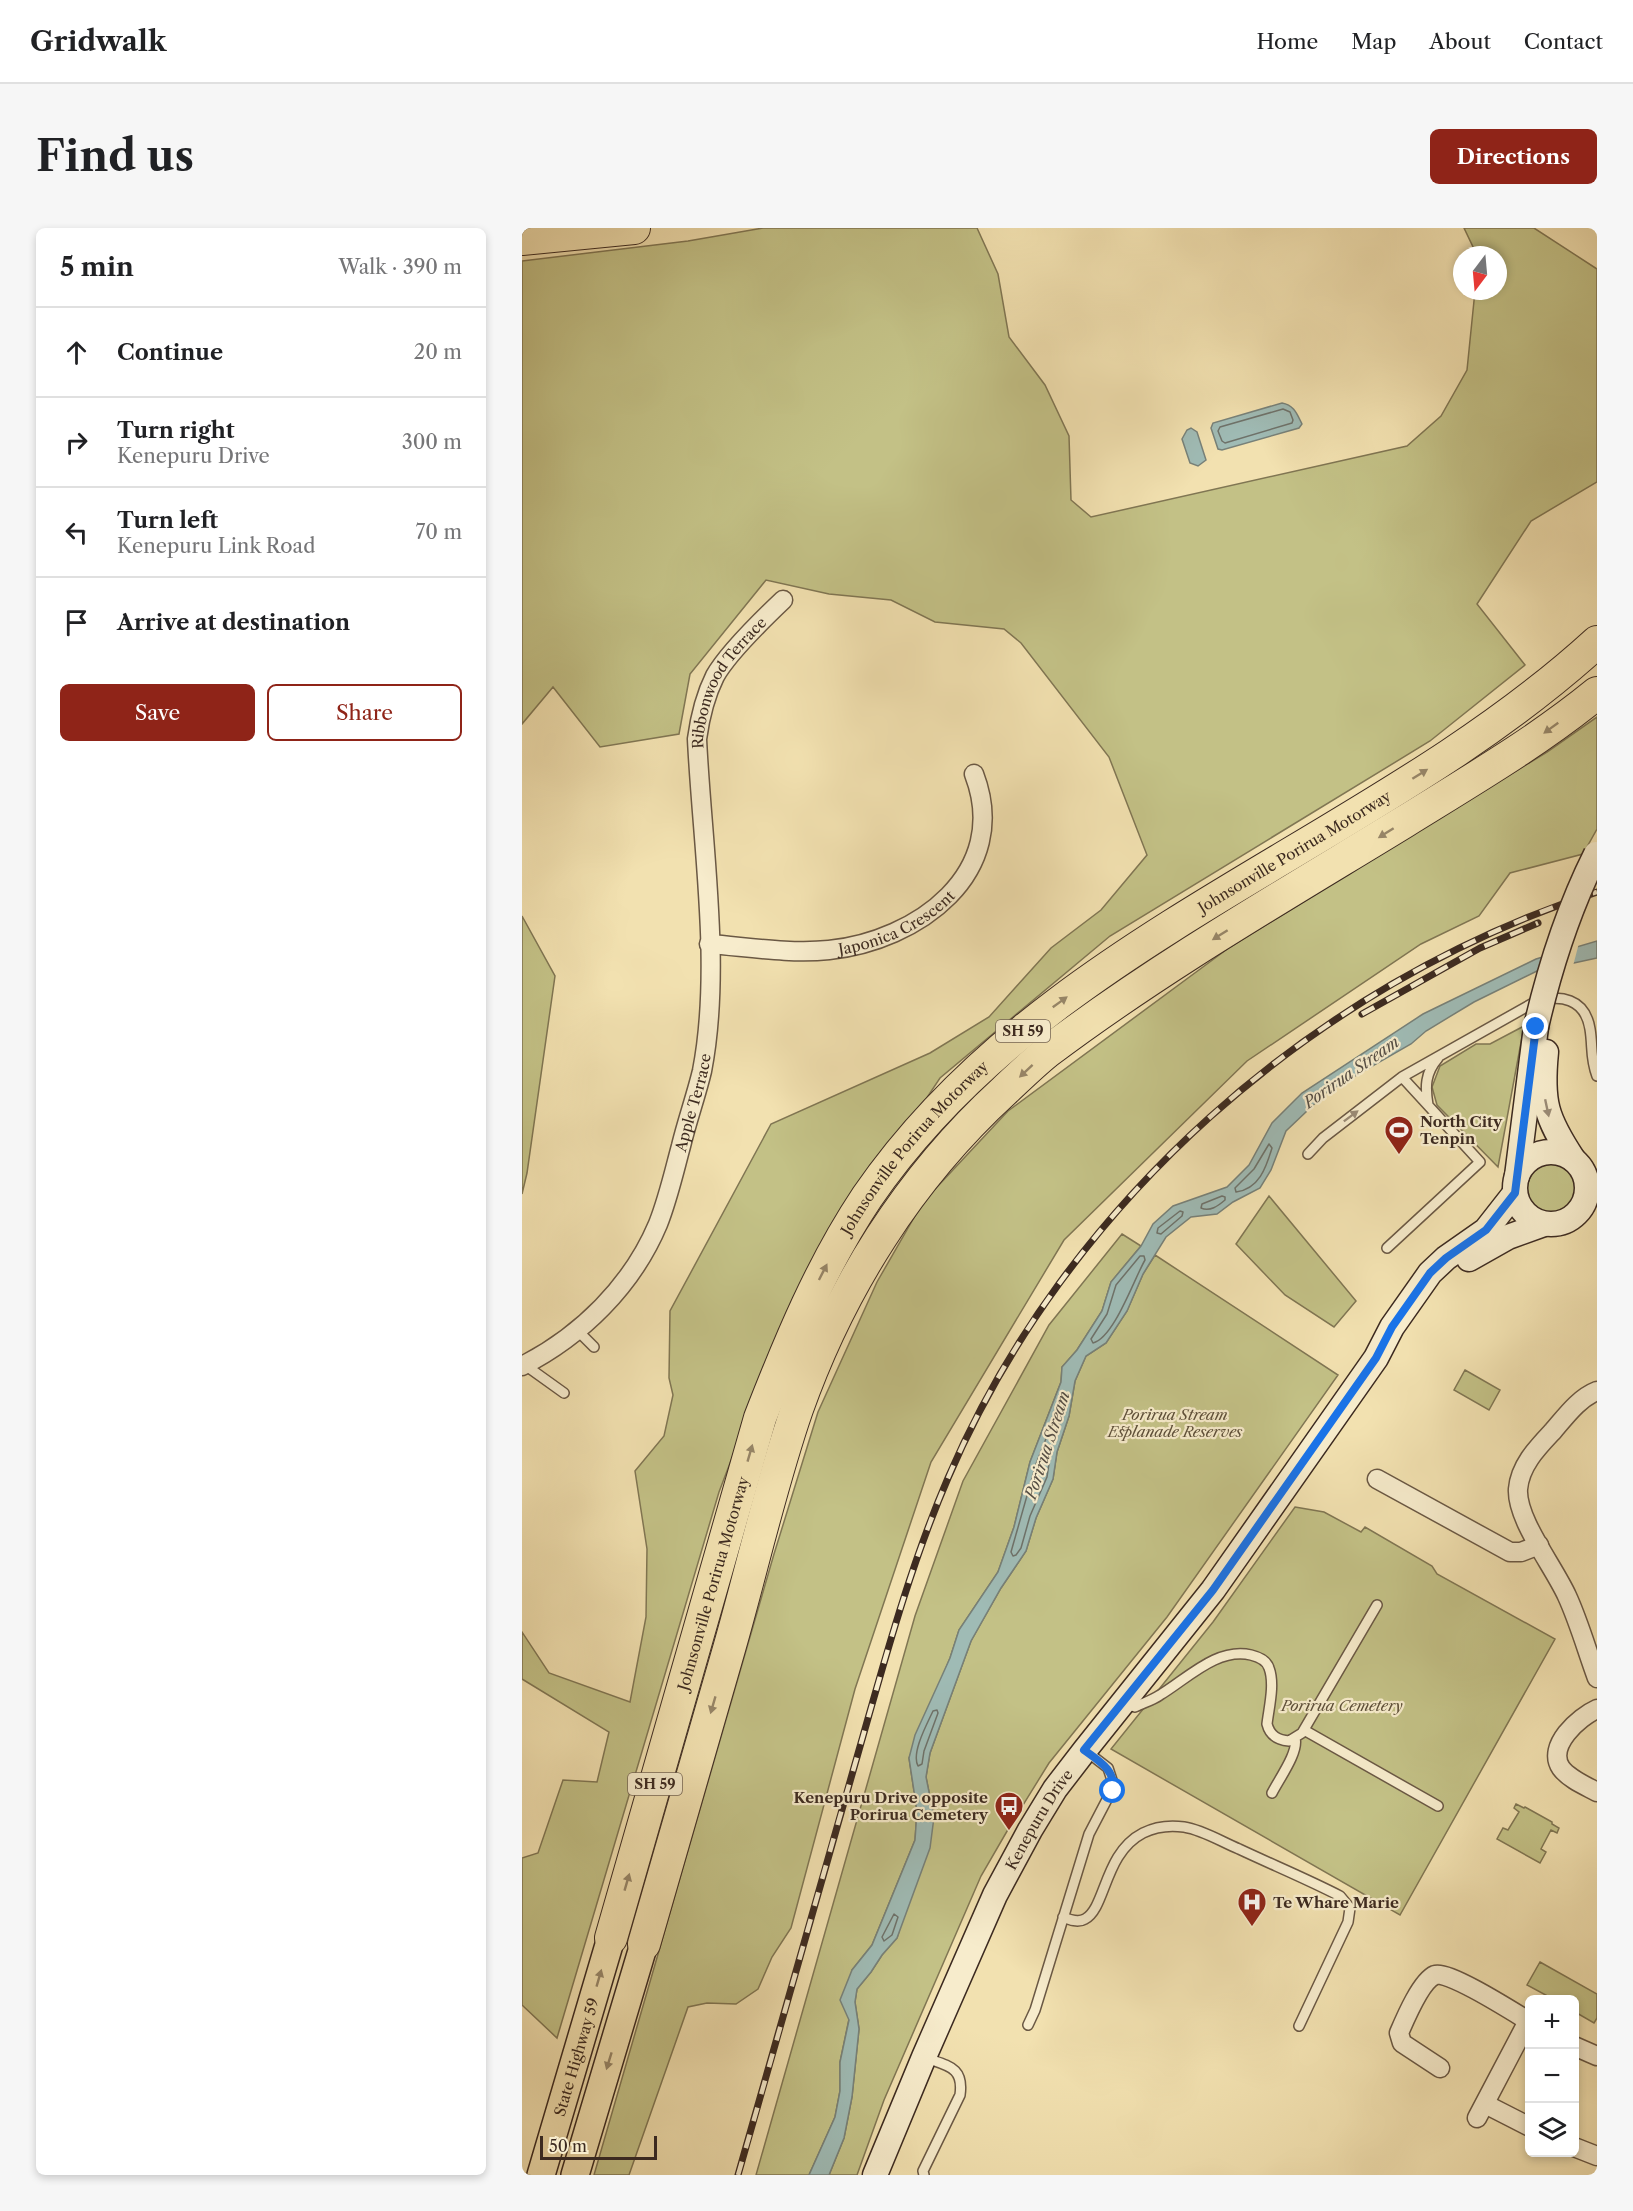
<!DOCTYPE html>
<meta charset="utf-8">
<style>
:root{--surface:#fff;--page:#f6f6f6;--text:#202124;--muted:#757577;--line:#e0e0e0;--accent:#8f2418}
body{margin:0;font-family:"Libre Caslon Text",serif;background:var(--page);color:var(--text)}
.controls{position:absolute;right:18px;bottom:18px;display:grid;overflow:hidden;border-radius:9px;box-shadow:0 3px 9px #0003}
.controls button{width:54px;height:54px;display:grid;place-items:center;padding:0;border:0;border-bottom:2px solid var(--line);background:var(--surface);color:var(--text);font:30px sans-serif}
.compass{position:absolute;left:931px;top:18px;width:54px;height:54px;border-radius:50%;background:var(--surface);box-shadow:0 3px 9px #0003;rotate:196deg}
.scale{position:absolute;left:18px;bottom:15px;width:117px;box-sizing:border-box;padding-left:6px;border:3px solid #3c2a20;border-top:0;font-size:16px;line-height:21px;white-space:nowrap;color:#3c2a20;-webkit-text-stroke:4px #f7eccc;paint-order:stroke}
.stop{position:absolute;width:18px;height:18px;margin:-14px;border:4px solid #1a73e8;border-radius:50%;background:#fff}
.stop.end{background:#1a73e8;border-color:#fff;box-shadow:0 2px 6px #0008}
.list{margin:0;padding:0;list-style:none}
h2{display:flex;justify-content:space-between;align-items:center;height:78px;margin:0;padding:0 24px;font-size:26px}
h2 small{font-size:20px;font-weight:400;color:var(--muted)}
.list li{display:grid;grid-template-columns:39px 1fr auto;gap:18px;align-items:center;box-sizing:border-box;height:90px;padding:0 24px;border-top:2px solid var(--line)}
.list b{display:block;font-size:22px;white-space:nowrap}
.list p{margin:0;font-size:20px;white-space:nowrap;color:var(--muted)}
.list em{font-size:20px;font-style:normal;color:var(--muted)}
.actions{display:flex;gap:12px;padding:18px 24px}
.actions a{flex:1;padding:14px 0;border:2px solid var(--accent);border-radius:9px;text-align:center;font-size:21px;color:var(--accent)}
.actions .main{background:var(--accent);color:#fff}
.icon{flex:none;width:33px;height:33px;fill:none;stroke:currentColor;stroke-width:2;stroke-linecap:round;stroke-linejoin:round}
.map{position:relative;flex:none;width:1075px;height:1947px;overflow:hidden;border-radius:9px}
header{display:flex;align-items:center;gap:36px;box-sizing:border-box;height:84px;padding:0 30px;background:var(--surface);border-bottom:2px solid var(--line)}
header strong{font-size:28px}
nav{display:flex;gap:33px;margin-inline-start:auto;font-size:21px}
.intro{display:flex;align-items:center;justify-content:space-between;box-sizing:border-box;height:144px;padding:0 36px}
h1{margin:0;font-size:42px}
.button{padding:15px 27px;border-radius:9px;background:var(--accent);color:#fff;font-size:21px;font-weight:700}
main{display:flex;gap:36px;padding:0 36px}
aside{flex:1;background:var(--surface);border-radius:9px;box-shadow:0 3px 9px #0003}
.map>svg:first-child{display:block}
.green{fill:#c3c186;stroke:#807653;stroke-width:1.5}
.water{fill:#9fbbb5;stroke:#778179;stroke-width:1.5}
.pier{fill:#f2e1b0}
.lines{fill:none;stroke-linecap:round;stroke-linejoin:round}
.shore{stroke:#6e726a;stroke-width:1.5}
.lane-casing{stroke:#6a5844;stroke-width:12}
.street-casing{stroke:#6a5844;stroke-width:21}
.secondary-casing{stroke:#3c2a20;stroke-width:27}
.primary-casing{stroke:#3c2a20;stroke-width:30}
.highway-casing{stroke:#3c2a20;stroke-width:34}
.lane{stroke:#f7eccc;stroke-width:9}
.street{stroke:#f7eccc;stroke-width:18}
.secondary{stroke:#f7eccc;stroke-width:24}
.primary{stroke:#f2e1b0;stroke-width:27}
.highway{stroke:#f2e1b0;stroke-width:32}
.rail-casing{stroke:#3c2a20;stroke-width:7}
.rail{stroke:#f7eccc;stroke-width:4.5;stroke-dasharray:14;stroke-linecap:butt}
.secondary-bridge-casing{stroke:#3c2a20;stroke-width:27;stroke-linecap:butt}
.secondary-bridge{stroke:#f7eccc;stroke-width:24}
.oneway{fill:#978668}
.oneway2{fill:#9a8b76}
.route{stroke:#1a73e8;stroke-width:8}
.labels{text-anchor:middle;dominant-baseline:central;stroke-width:4.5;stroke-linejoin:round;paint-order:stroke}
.shield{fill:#f7eccc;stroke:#746454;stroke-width:1.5}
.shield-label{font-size:14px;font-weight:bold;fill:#3c2a20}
.street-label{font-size:15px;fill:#3c2a20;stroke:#f7eccc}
.poi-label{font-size:15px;font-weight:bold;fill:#3c2a20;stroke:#f7eccc;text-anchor:start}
.park-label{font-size:15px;font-style:italic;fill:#5e503a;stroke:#f7eccc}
.water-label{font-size:16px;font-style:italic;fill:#554e45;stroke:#f7eccc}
</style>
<header>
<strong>Gridwalk</strong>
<nav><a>Home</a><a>Map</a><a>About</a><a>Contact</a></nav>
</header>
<div class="intro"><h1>Find us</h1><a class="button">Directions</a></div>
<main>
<aside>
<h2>5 min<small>Walk · 390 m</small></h2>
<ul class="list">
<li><svg class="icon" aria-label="ahead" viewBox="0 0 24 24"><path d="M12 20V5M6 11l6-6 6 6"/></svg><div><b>Continue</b></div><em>20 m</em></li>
<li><svg class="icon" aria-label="right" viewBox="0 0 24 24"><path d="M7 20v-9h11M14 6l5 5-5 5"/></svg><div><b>Turn right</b><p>Kenepuru Drive</p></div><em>300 m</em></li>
<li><svg class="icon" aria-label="left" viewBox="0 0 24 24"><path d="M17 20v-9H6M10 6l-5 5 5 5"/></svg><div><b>Turn left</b><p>Kenepuru Link Road</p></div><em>70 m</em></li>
<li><svg class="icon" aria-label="arrive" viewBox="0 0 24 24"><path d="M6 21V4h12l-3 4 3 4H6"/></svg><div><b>Arrive at destination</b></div></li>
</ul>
<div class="actions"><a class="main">Save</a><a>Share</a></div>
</aside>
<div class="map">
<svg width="1075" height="1947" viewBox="0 0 1075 1947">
<rect width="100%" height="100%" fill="#f2e1b0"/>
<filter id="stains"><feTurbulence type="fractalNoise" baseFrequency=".00333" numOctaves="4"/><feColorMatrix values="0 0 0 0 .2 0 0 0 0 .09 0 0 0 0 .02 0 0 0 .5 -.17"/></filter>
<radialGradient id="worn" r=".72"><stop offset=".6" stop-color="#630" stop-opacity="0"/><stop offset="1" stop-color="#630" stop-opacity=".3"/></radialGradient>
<path class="green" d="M241,0H455L476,46L487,109L523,157L547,208L549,272L569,289L885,218L919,188L945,142L953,63H976V27H952V21L942,0H1012L1075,41V254L1009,293L955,376L1003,437L908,513L588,708L418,850L271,1070L197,1264L35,1810L0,1777V1630L16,1625L41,1552L75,1554L87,1504L0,1451V1404L27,1445L108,1474L124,1389L125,1321L113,1243L142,1208L151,1167L147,1150L148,1083L249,896L408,825L467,789L529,720L579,682L625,627L587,529L499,415L482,401L413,394L369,372L307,366L244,352L168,446L157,506L78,519L31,459L0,496V33L166,13Z
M1075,489V601L1061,626L988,645L957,688L899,716L725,833L542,1012L409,1234L333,1461L269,1700L250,1729L236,1761L214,1776L185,1775L166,1779L107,1947H72L252,1326L296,1184L355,1054L401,974L486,883L708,719L1025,524Z
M0,688L33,748L5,945L0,966Z
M1002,798L976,939L915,877L910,859L918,838L954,816H968Z
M1005 961a25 25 0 1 1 50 0a25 25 0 1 1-50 0Z
M747,968L834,1073L812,1099L763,1067L714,1016Z
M600,1006L619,1018L589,1054L580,1083L555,1122L540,1139L539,1154L508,1234L492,1299L476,1344L437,1402L428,1430L387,1530L395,1583L393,1612L350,1717L330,1742L327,1791L318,1834V1863L313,1889L287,1947H234L393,1388L441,1253L527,1097Z
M633,1027L816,1147L645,1389L527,1535L488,1598L459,1648L362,1872L335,1947H307L322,1910L330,1869L337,1801L333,1774L335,1761L349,1744L360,1727L375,1710L412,1589L404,1549L408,1525L449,1413L479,1360L504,1323L514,1290L531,1251L535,1224L547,1188L553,1153L564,1128L584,1115L605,1083L621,1046Z
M943,1142L978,1162L967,1182L932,1162Z
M773,1279L802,1284L839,1304L843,1299L910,1338L915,1346L1033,1411L878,1687L589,1521L691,1394Z
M994,1576L1002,1580L1003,1579L1030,1594V1596L1037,1600L1035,1605L1029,1602L1019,1621L1024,1624L1018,1635L975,1611L981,1600L986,1602L997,1584L992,1580Z
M1018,1734L1075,1766V1790L1072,1795L1053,1784L1052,1772L1031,1771L1005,1757Z"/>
<path class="water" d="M760,175C772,177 775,186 780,196L777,200L700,222L696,221L689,200L691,195Z
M669,200L675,204L684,232L676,238L668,235L660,211L665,202Z
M1075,713V730L1015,743L952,774L904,803L889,816L805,864L764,903L749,942L738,960L711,974L695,986L669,989L644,1009L621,1046L605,1083L584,1115L564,1128L553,1153L547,1188L535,1224L531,1251L514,1290L504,1323L479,1360L449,1413L408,1525L404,1549L412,1589L408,1620L375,1710L360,1727L349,1744L335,1761L333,1774L337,1801L330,1869L322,1910L307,1947H287L313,1889L318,1863V1834L327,1792L318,1772L330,1742L350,1717L393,1612L395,1583L387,1530L393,1507L428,1430L437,1402L476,1344L492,1299L508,1234L539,1154L540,1139L555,1122L580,1083L589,1054L619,1018L631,996L651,978L705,959L727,937L750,895L780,865L901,786L1014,731Z"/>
<path class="pier" d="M1057,715L1051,738L1018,746L1024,725Z"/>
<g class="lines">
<path class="shore" d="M761,181L768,184L771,192L770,195L703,215L700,213L696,203L698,199Z
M747,916L750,920C744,940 737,961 714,964L713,960L732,941Z
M700,968L703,969V972C696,978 688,984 679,980L680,976Z
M658,983L661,984L660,988L639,1006L635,1005L636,1000Z
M618,1028H622L623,1032C612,1051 592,1110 571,1115L569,1111L585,1086L594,1057Z
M538,1175L542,1177L529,1222L525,1249L508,1288L499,1320L494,1327L491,1328L489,1324L514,1236Z
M415,1482L416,1485L402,1523L400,1536L396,1538C389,1525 405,1496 411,1483Z
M372,1686L376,1689L370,1707L362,1713L360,1709Z"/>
<g class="lane-casing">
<path id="lane" d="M906,877C903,859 903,845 916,830
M786,926L801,910L880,849L1013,774C1038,766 1063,770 1068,801C1071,819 1068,830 1075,848
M865,1020L958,934L880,849
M55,1102L72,1119
M3,1137L42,1165
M603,1476L613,1479C621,1475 631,1472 638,1467C665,1451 695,1419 729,1427C737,1429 745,1433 747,1440C753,1456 747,1479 745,1496C748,1508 756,1512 767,1513L780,1505L855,1377
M782,1502L916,1578
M750,1565C757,1551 777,1524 773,1510
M541,1689C548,1692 556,1695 563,1691C584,1680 582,1625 621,1605C633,1599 648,1597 662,1599C681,1602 700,1614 717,1621C751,1637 785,1651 818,1668L828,1680L826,1694L777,1798
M506,1797L513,1782L567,1606L592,1558L586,1540L564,1523
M402,1947L401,1943L438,1867C442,1839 426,1838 404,1830"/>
</g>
<g class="street-casing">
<g id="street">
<path id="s1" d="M187,716C226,719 268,726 307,722C395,713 490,645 452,546"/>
<path id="s2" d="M0,1138C59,1108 110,1058 136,996C146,971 152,944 159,918C165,893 174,868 180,843C200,740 180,616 175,511C178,489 183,468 193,448C206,425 241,391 261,372"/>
<path d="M1075,1163C1057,1170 1044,1188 1031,1203C1016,1219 998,1237 996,1261C994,1291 1032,1339 1045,1368C1057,1394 1065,1423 1075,1450"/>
<path d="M855,1251L988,1324H999L1017,1317"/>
<path d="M1075,1481C1057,1489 1024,1518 1039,1540C1047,1551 1064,1558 1075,1564"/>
<path d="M1052,1818L1075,1828"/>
<path d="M918,1840L880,1815L877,1805C883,1791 899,1753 913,1747C926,1742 993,1785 1008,1794"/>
<path d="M963,1876L1008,1899"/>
<path d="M955,1890L1006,1793"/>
<path d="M1052,1919L1075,1928"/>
</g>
</g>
<g class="secondary-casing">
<g id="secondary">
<path d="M1024,824C1019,874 1024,890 1051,931"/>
<circle cx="1029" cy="960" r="36"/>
<path d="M995,948L1014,799"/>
<path d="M947,1031L986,1009L1022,996"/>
<path id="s3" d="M353,1947L402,1829L473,1667L508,1602L533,1561L563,1522L691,1362L854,1130L870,1099L908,1045L924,1030L964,1002L993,965"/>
</g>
</g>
<g class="primary-casing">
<g id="primary">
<path id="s4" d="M19,1947L89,1710"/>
<path d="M53,1947L122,1716"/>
</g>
</g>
<g class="highway-casing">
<g id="highway">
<path d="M0,11L112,0"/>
<path id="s5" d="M89,1710L238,1190C268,1113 299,1038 345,969C522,710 851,619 1075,414"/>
<path d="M122,1716C150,1618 179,1519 207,1421C230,1341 248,1259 275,1181C318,1060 387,950 482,863C496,850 510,836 525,824C638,739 761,668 882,594C948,553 1015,514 1075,465"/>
</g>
</g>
<use href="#lane" class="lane"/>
<use href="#street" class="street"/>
<use href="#secondary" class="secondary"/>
<use href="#primary" class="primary"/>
<use href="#highway" class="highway"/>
<g class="rail-casing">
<path id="rail" d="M840,786L958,720L1016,695
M216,1947C257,1805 296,1664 337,1522C363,1431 388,1338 426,1250C543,976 792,756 1075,664"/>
</g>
<use href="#rail" class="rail"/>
<g class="secondary-bridge-casing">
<path id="secondary-bridge" d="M1014,799C1028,738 1046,682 1074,626"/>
</g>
<use href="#secondary-bridge" class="secondary-bridge"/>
</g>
<defs><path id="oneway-solid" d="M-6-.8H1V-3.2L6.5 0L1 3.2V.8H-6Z" transform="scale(1.5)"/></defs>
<g class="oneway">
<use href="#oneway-solid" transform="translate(1029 500) rotate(144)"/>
<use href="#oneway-solid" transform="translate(898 546) rotate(-32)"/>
<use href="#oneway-solid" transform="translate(864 605) rotate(148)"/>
<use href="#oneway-solid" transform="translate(698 707) rotate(148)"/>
<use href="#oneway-solid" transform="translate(538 774) rotate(-36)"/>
<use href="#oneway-solid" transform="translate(504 843) rotate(137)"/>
<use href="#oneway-solid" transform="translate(301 1044) rotate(-63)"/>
<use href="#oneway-solid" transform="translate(228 1225) rotate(-74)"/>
<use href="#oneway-solid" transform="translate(191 1477) rotate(106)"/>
<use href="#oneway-solid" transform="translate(105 1654) rotate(-74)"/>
<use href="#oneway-solid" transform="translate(77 1750) rotate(-74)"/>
<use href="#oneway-solid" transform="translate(87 1833) rotate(107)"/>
</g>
<g class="oneway2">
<use href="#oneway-solid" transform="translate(1025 880) rotate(78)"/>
<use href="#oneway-solid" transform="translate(829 888) rotate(-37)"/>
</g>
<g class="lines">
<path class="route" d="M591,1563C594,1542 577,1533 562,1522L691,1362L854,1130L870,1099L908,1045L924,1030L964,1002L993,965L1014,799"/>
</g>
<defs>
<g id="stadium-pin" transform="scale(1.5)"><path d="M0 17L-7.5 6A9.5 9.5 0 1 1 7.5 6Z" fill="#8f2418" stroke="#f7eccc"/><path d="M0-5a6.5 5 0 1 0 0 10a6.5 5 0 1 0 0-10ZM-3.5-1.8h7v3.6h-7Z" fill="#fff"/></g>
<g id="bus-pin" transform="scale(1.5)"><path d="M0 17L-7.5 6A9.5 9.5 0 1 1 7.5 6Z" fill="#8f2418" stroke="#f7eccc"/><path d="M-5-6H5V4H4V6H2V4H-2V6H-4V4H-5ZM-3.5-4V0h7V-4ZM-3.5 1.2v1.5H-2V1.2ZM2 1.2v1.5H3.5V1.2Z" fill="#fff"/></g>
<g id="hospital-pin" transform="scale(1.5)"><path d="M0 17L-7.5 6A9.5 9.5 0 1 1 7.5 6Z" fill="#8f2418" stroke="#f7eccc"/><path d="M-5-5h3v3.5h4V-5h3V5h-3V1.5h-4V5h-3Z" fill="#fff"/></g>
</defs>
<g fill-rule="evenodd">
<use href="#stadium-pin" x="877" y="902"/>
<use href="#bus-pin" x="487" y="1578"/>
<use href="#hospital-pin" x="730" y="1674"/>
</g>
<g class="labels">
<g class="shield">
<rect x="474" y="792" width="54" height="22" rx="4.5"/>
<rect x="106" y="1545" width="54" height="22" rx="4.5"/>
</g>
<g class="shield-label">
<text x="501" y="803">SH 59</text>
<text x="133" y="1556">SH 59</text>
</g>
<g class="street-label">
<text stroke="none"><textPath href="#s2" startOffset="758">Ribbonwood Terrace</textPath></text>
<text stroke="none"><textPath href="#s5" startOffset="1341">Johnsonville Porirua Motorway</textPath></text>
<text stroke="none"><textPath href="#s1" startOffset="194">Japonica Crescent</textPath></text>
<text stroke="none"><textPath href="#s2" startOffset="327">Apple Terrace</textPath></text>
<text stroke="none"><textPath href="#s5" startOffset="855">Johnsonville Porirua Motorway</textPath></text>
<text stroke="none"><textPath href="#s5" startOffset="369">Johnsonville Porirua Motorway</textPath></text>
<text stroke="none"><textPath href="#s3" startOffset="392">Kenepuru Drive</textPath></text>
<text stroke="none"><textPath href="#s4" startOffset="123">State Highway 59</textPath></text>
</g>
<g class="poi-label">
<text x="898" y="893">North City<tspan x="898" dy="17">Tenpin</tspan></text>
<text x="466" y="1569" text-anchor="end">Kenepuru Drive opposite<tspan x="466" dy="17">Porirua Cemetery</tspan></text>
<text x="751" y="1674">Te Whare Marie</text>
</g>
<g class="park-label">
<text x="653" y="1186">Porirua Stream<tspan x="653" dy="17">Esplanade Reserves</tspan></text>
<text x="820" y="1477">Porirua Cemetery</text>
</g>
<g class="water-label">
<text transform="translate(829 844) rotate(-35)">Porirua Stream</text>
<text transform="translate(525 1217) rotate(-72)">Porirua Stream</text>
</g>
</g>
<rect width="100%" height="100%" filter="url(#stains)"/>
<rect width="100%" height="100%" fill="url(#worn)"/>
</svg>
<div class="controls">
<button>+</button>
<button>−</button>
<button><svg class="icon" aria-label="layers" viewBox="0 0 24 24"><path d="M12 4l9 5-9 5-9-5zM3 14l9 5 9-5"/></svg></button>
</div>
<svg class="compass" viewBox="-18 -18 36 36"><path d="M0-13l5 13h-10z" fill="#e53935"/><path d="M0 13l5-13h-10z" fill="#757577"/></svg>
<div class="scale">50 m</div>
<div class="stop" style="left:591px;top:1563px"></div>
<div class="stop end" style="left:1014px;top:799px"></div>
</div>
</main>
